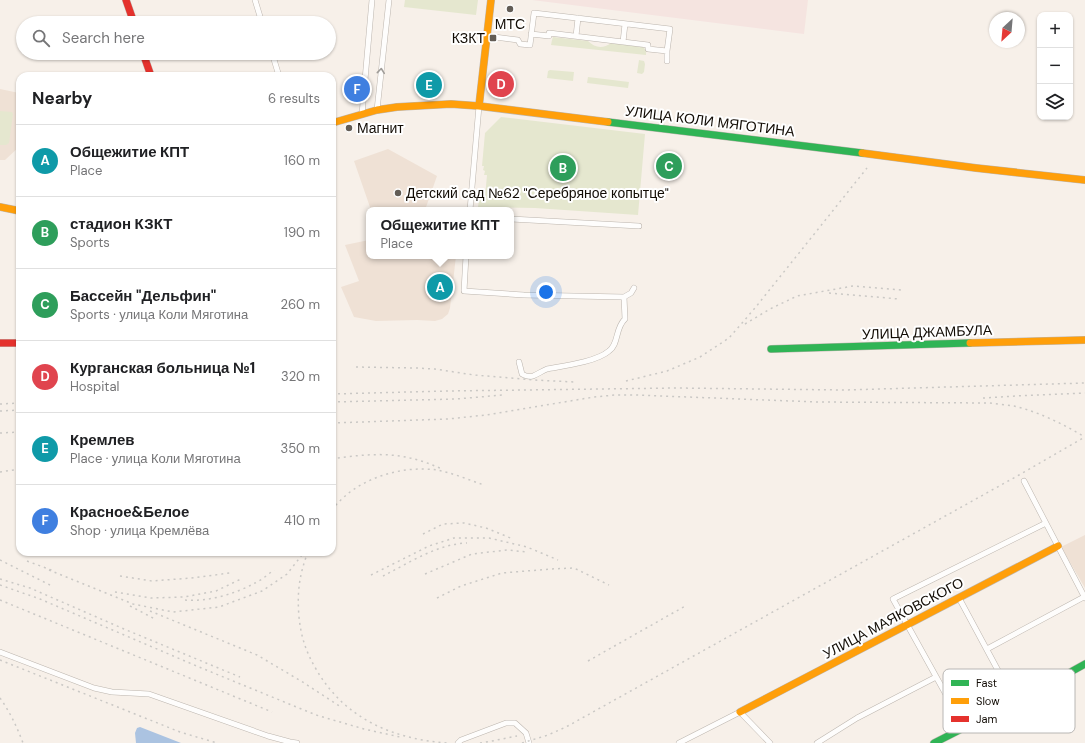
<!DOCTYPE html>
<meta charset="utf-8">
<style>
:root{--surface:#fff;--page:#f2f2f2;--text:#202124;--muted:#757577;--line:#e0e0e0;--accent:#ea580c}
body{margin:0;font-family:"DM Sans",sans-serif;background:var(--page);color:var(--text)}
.controls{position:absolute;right:12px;top:12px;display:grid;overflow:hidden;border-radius:8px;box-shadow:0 1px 3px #0004}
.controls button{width:36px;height:36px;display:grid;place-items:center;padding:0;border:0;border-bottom:1px solid var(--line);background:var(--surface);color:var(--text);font:20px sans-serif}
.compass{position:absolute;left:989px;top:12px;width:36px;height:36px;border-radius:50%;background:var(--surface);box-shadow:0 1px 3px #0004;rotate:206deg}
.you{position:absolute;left:546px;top:292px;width:14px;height:14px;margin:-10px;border:3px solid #fff;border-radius:50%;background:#1a73e8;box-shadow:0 0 0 6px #1a73e833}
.badge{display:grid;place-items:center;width:26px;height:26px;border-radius:50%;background:var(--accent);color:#fff;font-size:13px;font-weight:700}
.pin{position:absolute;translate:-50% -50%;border:2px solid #fff;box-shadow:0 1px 4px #0006}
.popup{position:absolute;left:366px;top:207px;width:148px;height:52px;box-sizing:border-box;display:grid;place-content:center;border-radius:8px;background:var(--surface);filter:drop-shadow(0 1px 3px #0005);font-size:13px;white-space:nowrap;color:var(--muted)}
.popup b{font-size:15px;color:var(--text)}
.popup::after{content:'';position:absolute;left:50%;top:100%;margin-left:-8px;border:8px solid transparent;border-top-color:var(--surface)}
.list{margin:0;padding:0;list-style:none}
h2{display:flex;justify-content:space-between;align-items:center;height:52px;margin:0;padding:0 16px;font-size:17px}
h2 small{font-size:13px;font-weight:400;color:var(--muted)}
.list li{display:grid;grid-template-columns:26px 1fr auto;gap:12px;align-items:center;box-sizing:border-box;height:72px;padding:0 16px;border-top:1px solid var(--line)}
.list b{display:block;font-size:15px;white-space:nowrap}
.list p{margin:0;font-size:13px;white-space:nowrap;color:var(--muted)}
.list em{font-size:13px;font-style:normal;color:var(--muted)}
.icon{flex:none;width:22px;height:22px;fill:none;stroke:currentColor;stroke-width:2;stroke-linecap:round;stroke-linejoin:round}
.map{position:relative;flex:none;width:1085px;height:743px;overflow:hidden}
.search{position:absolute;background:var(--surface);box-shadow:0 1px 3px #0004;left:16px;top:16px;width:320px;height:44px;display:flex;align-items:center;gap:10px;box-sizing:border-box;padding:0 14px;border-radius:22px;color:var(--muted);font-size:15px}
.panel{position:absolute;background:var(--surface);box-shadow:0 1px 3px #0004;left:16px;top:72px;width:320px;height:484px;border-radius:12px}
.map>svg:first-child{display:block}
.commercial{fill:#f5e4e0}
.education{fill:#efe1d5}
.green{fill:#e5e7cf}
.water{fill:#abc3e1}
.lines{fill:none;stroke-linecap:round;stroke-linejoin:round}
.street-casing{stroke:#bcb5ae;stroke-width:6}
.fast-casing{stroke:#bcb5ae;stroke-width:8}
.slow-casing{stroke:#bcb5ae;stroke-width:8}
.jam-casing{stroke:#bcb5ae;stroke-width:8}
.street{stroke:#fefdfc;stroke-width:5}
.fast{stroke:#30b455;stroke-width:7}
.slow{stroke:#ff9f0a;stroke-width:7}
.jam{stroke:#e5322d;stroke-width:7}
.rail{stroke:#cac8c5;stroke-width:1.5;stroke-dasharray:2 4;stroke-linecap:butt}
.oneway{stroke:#a09d99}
.poi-dot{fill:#625c55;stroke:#fff;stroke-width:1.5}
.labels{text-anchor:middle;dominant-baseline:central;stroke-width:4;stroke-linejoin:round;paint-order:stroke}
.poi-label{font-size:14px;fill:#120c05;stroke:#fff;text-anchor:start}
.street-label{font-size:14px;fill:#120c05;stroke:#fff}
.key{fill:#fff;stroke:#b8b6b4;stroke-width:1}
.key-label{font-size:11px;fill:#120c05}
</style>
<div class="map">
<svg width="1085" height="743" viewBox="0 0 1085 743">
<rect width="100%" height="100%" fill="#f7f0e9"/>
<path class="commercial" d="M532,0H808L804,34Z"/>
<path class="education" d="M0,89L19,93L20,146L5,160H0Z
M388,149L437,176L425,210H371L354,161Z
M369,240V256H456L450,308L448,314L442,319L435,321L417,320L376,321L354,317L341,287L359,281L345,245Z
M1085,535V588L1061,547Z"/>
<path class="green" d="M405,0H478L476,15L404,7Z
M553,37L588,41C595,48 603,49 611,43L643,47L646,50V55L551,45L552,40Z
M639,60L644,61L645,64L644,72L642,74L637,73Z
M550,70L574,72L573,81L547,78L548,71Z
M588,77L629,82L628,88L587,83Z
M0,111L12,112L13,114L9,143L6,145H0Z
M501,117L645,134L638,215L535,208L478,207L479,200H481L480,197H485L487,175H484L485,171L483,170L484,166H482L485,133Z"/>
<path class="water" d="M140,727L181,743H136L135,733L137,728Z"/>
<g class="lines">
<g class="street-casing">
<path id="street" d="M255,0L262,23
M531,34L549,36V33L648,45V49L667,51
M487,36L518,40L520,44L530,45L534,13L670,29L667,51V61
M576,36L578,18
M623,42L625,24
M272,53L279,76
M377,110L389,0
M362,114L372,0
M470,210L479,106
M511,219L639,226
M332,246L333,250
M466,256L464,291L524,295L624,297L631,293L634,288
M519,362L522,374C525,376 530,377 533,376C538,374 542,371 547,369C563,366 596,362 609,351C619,344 615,328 625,319L624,297
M1024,481L1085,598
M959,598L1015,702
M987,649L1084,597
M0,652L94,688L112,692L149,694L268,736L290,742L297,743
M964,727L893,599L1046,523
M458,743L461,740L506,723H515L526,733L529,743
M679,743L740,712L770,743
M817,743L857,718L936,677"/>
</g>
<g class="fast-casing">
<path id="fast" d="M608,122L862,153
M771,349L970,343
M934,743L1040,689L1085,664"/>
</g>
<g class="slow-casing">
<path id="slow" d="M479,106L491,0
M332,123L377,110L397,107L451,104L479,106L608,122
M862,153L976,168L1085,180
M0,207L20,211
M970,343L1085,340
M740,712L1058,546"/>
</g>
<g class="jam-casing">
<path id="jam" d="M126,0L134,23
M143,53L151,76
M0,343H20"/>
</g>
<use href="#street" class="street"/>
<use href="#fast" class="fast"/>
<use href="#slow" class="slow"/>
<use href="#jam" class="jam"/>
<path class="rail" d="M829,293L899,299
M745,324L770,309L797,296L853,286L901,290
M356,367L416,368L435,369L474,375L534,380L574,382
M626,381L667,371L700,357L729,338L755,308L867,168
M332,394L447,391L677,388L845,390L1085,383
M983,398L1016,396L1085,393
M332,402L456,399L503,395
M0,404L20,403
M0,411L20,410
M332,423L448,419L486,415L594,397L615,395H636L817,402L989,403C997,404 1006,405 1014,406C1039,412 1063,424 1085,437
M0,433L20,432
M332,459C357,455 385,452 410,458C420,460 430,464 440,468
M0,472L20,469
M332,510C355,479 400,465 437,470C453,473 469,480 484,485
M423,534L443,524L464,523L486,528L513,539
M308,552C299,575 297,593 299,617C301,637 306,652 316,669C344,718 392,739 447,743
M0,560L50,585
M27,561L54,571
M49,570L133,604L173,612L219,607L262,591L287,574L298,560L304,552
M425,574L472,554L507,550L527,552
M371,575L429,546L454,538H489L527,547L558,560
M120,576L152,581L191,578L230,573
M383,576C409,563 437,544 467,543
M0,579L30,588L124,629L240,677
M0,585L40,599L199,667L316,715L364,729L400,737
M115,592L151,598L184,597L216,591L243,578
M437,598L461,586L502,573L551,569L574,568L609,585
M0,600L272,712
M185,600C208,602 235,594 255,583C262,580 268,574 274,570
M130,606L155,619
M150,611L257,655L301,681L341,707
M0,660L180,732L217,743
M588,661L687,605
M0,698C10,712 17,727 23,743
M480,743L492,741L517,736
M522,743L548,735L566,727L1019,475L1085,437"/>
</g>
<defs><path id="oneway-chevron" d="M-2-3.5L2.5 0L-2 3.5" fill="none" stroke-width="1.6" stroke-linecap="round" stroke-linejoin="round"/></defs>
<use class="oneway" href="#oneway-chevron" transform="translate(381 71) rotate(-84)"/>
<g class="poi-dot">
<circle cx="510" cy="9" r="4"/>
<rect x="489" y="34" width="8" height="8" rx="2"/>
<circle cx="349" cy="128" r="4"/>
<circle cx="398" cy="193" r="4"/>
</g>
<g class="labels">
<g class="poi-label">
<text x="510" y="24" text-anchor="middle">МТС</text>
<text x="485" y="38" text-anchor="end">КЗКТ</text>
<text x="357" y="128">Магнит</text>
<text x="406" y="193">Детский сад №62 "Серебряное копытце"</text>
</g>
<g class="street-label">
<text transform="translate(710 121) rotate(7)">УЛИЦА КОЛИ МЯГОТИНА</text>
<text transform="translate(927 332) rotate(-2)">УЛИЦА ДЖАМБУЛА</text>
<text transform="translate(893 618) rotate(-28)">УЛИЦА МАЯКОВСКОГО</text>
</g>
</g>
<rect x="943" y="669" width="132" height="64" rx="6" class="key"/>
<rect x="951" y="680" width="18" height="6" fill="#30b455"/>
<rect x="951" y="698" width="18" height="6" fill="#ff9f0a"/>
<rect x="951" y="716" width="18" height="6" fill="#e5322d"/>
<g class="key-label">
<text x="976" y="687">Fast</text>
<text x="976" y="705">Slow</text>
<text x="976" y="723">Jam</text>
</g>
</svg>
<div class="controls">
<button>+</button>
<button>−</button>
<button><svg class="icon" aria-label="layers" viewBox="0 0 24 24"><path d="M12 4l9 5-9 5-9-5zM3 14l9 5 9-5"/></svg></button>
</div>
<svg class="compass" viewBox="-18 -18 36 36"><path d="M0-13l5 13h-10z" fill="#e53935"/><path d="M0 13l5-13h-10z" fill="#757577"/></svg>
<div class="you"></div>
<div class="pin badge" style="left:440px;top:287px;background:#0f9aa8">A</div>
<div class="popup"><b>Общежитие КПТ</b>Place</div>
<div class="pin badge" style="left:563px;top:168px;background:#2e9e5b">B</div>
<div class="pin badge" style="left:669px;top:166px;background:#2e9e5b">C</div>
<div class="pin badge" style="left:501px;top:84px;background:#e0444e">D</div>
<div class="pin badge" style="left:429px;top:85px;background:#0f9aa8">E</div>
<div class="pin badge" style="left:357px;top:89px;background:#3f7fe0">F</div>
<div class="search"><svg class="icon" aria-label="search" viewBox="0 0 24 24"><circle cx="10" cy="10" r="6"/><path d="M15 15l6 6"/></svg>Search here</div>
<section class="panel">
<h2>Nearby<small>6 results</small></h2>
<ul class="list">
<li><span class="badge" style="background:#0f9aa8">A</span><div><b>Общежитие КПТ</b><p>Place</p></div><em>160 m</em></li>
<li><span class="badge" style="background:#2e9e5b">B</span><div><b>стадион КЗКТ</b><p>Sports</p></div><em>190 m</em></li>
<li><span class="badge" style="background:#2e9e5b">C</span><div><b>Бассейн &quot;Дельфин&quot;</b><p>Sports · улица Коли Мяготина</p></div><em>260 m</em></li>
<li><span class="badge" style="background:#e0444e">D</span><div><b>Курганская больница №1</b><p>Hospital</p></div><em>320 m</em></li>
<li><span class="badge" style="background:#0f9aa8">E</span><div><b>Кремлев</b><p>Place · улица Коли Мяготина</p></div><em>350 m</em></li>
<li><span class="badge" style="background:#3f7fe0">F</span><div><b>Красное&amp;Белое</b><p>Shop · улица Кремлёва</p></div><em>410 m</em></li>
</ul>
</section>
</div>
